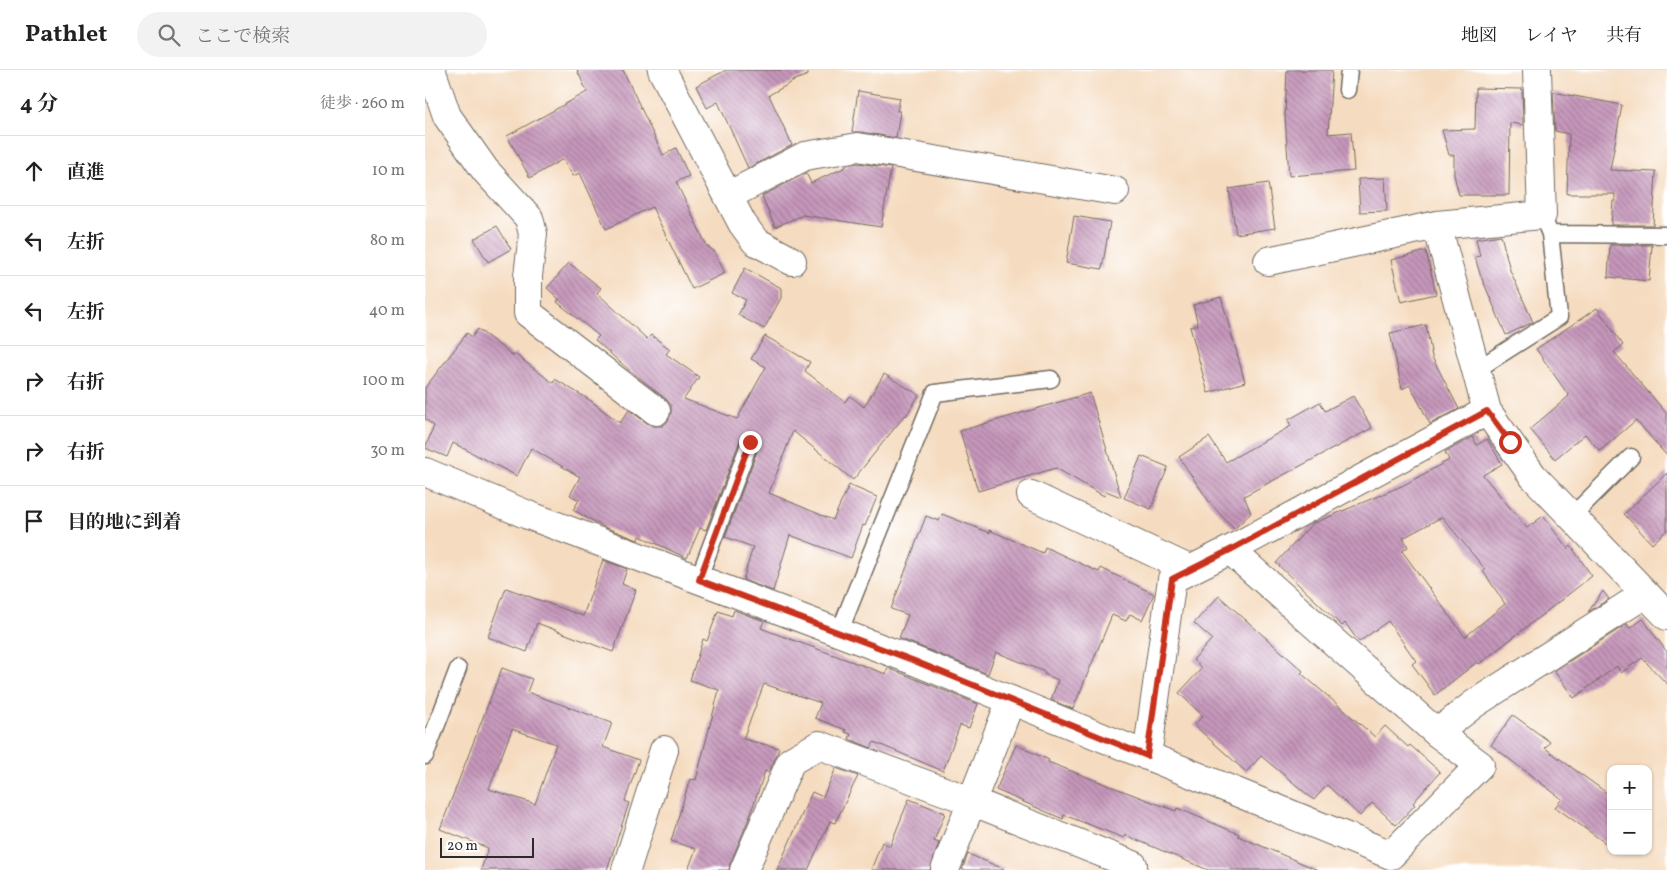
<!DOCTYPE html>
<html lang="ja">
<meta charset="utf-8">
<style>
:root{--surface:#fff;--page:#f2f2f2;--text:#222;--muted:#767676;--line:#e0e0e0}
body{margin:0;font-family:Vollkorn,"Noto Serif JP",serif;background:var(--page);color:var(--text)}
.controls{position:absolute;right:15px;bottom:15px;display:grid;overflow:hidden;border-radius:10px;box-shadow:0 1px 4px #0004}
.controls button{width:45px;height:45px;display:grid;place-items:center;padding:0;border:0;border-bottom:1px solid var(--line);background:var(--surface);color:var(--text);font:25px sans-serif}
.scale{position:absolute;left:15px;bottom:12px;width:94px;box-sizing:border-box;padding-left:5px;border:2px solid #2b2b2b;border-top:0;font-size:14px;line-height:18px;white-space:nowrap;color:#2b2b2b;-webkit-text-stroke:4px #fff;paint-order:stroke}
.stop{position:absolute;width:15px;height:15px;margin:-11px;border:4px solid #c8321e;border-radius:50%;background:#fff}
.stop.end{background:#c8321e;border-color:#fff;box-shadow:0 1px 5px #0008}
.list{margin:0;padding:0;list-style:none}
h2{display:flex;justify-content:space-between;align-items:center;height:65px;margin:0;padding:0 20px;font-size:21px}
h2 small{font-size:16px;font-weight:400;color:var(--muted)}
.list li{display:grid;grid-template-columns:32px 1fr auto;gap:15px;align-items:center;box-sizing:border-box;height:70px;padding:0 20px;border-top:1px solid var(--line)}
.list b{display:block;font-size:19px;white-space:nowrap}
.list em{font-size:16px;font-style:normal;color:var(--muted)}
.icon{flex:none;width:28px;height:28px;fill:none;stroke:currentColor;stroke-width:2;stroke-linecap:round;stroke-linejoin:round}
.map{position:relative;flex:none;width:1242px;height:800px;overflow:hidden}
header{display:flex;align-items:center;gap:30px;box-sizing:border-box;height:70px;padding:0 25px;background:var(--surface);border-bottom:1px solid var(--line)}
header strong{font-size:24px}
nav{display:flex;gap:28px;margin-inline-start:auto;font-size:18px}
.search{width:350px;height:45px;background:var(--page);display:flex;align-items:center;gap:12px;box-sizing:border-box;padding:0 18px;border-radius:28px;color:var(--muted);font-size:19px}
main{display:flex}
aside{flex:1;background:var(--surface)}
.map>svg:first-child{display:block}
.building{fill:url(#building-back-hatch);fill-rule:evenodd}
.lines{fill:none;stroke-linecap:round;stroke-linejoin:round}
.service-casing{stroke:#72695f;stroke-width:19}
.minor-casing{stroke:#72695f;stroke-width:30}
.service{stroke:#fff;stroke-width:16}
.minor{stroke:#fff;stroke-width:28}
.route{stroke:#c8321e;stroke-width:6}
</style>
<header>
<strong>Pathlet</strong>
<div class="search"><svg class="icon" aria-label="search" viewBox="0 0 24 24"><circle cx="10" cy="10" r="6"/><path d="M15 15l6 6"/></svg>ここで検索</div>
<nav><a>地図</a><a>レイヤ</a><a>共有</a></nav>
</header>
<main>
<aside>
<h2>4 分<small>徒歩 · 260 m</small></h2>
<ul class="list">
<li><svg class="icon" aria-label="ahead" viewBox="0 0 24 24"><path d="M12 20V5M6 11l6-6 6 6"/></svg><div><b>直進</b></div><em>10 m</em></li>
<li><svg class="icon" aria-label="left" viewBox="0 0 24 24"><path d="M17 20v-9H6M10 6l-5 5 5 5"/></svg><div><b>左折</b></div><em>80 m</em></li>
<li><svg class="icon" aria-label="left" viewBox="0 0 24 24"><path d="M17 20v-9H6M10 6l-5 5 5 5"/></svg><div><b>左折</b></div><em>40 m</em></li>
<li><svg class="icon" aria-label="right" viewBox="0 0 24 24"><path d="M7 20v-9h11M14 6l5 5-5 5"/></svg><div><b>右折</b></div><em>100 m</em></li>
<li><svg class="icon" aria-label="right" viewBox="0 0 24 24"><path d="M7 20v-9h11M14 6l5 5-5 5"/></svg><div><b>右折</b></div><em>30 m</em></li>
<li><svg class="icon" aria-label="arrive" viewBox="0 0 24 24"><path d="M6 21V4h12l-3 4 3 4H6"/></svg><div><b>目的地に到着</b></div></li>
</ul>
</aside>
<div class="map">
<svg width="1242" height="800" viewBox="0 0 1242 800">
<defs>
<pattern id="building-back-hatch" width="6" height="6" patternUnits="userSpaceOnUse" patternTransform="scale(1.25)"><rect width="6" height="6" fill="#c697bb"/><path d="M-1 5l2 2M0 0l6 6M5-1l2 2" fill="none" stroke="#a17b98"/></pattern>
</defs>
<rect width="100%" height="100%" fill="#fff"/>
<filter id="ink" filterUnits="userSpaceOnUse"><feTurbulence type="fractalNoise" baseFrequency=".02" numOctaves="2"/><feDisplacementMap in="SourceGraphic" scale="10" xChannelSelector="R" yChannelSelector="G"/><feConvolveMatrix kernelMatrix="1 2 1 2 8 2 1 2 1" color-interpolation-filters="sRGB"/></filter>
<filter id="wash" filterUnits="userSpaceOnUse"><feTurbulence type="fractalNoise" baseFrequency=".0096" numOctaves="4" result="noise"/><feDisplacementMap in="SourceGraphic" scale="20" xChannelSelector="R" yChannelSelector="G"/><feGaussianBlur stdDeviation="1.12" result="paint"/><feColorMatrix in="noise" values="0 0 0 0 0 0 0 0 0 0 0 0 0 0 0 0 0 1.4 0 .05"/><feComposite in="paint" operator="in"/></filter>
<g filter="url(#wash)">
<rect width="100%" height="100%" fill="#f5dbbf"/>
<g id="blocks">
<path class="building" d="M152,0H198L238,85L251,78L264,106L251,112L282,176L289,181L300,203L267,219L227,137L181,159L155,103L148,106L138,89L105,108L82,66L162,22Z
M301,0H383V5L367,11H369L344,25L367,75L323,98L293,32L282,38L271,16Z
M862,0H907L903,64L926,62L929,101L864,106L860,46Z
M1051,18L1097,19L1098,55L1085,53L1084,125H1034L1029,105V85H1024L1017,60L1050,59Z
M433,21L475,28L472,41H475L471,68L436,62H427Z
M1128,22L1197,35L1185,100L1231,102L1228,155H1186L1188,131H1190V124H1142L1144,64L1130,61Z
M433,93L466,98L456,157L378,145L350,157L337,126L381,103L386,113L421,97V95Z
M960,108L962,141L935,142L933,109Z
M843,113L850,158L811,164L804,119Z
M649,146L685,152L677,199L641,193Z
M72,156L86,179L63,192L49,169Z
M1076,165L1085,200L1108,252L1081,265L1055,204L1050,187L1055,186L1051,169Z
M1185,175H1227L1224,211L1183,207Z
M1001,181L1011,224L976,232L966,190Z
M144,193L176,218L172,223L222,269L226,265L245,279L241,284L274,307L259,329L312,349L341,297L326,289L340,266L385,292L380,301L420,332L425,326L439,337L459,304L494,325L481,346L480,345L428,410L368,361L344,423L408,450L424,415L452,427L440,456L438,455L426,488L365,465L348,521L318,510L328,477L300,467L334,376L335,371L333,366L328,363L319,364L316,368L281,460L275,458L262,488L215,466L213,470L179,457L148,440L154,430L145,425L155,407L106,378L92,406L28,373L22,387L0,378L9,356L0,349V318L42,263L47,267L53,259L88,286L90,284L128,313L130,309L166,331L195,353L204,340L222,353L228,356H237L243,351L246,343V335L241,329L204,300L170,270L174,266L132,232L134,229L122,218Z
M320,198L356,218V228L339,259L313,245L321,230L307,223Z
M796,227L820,312L783,323L765,257L773,255L768,235Z
M1172,238L1198,275L1189,282L1242,344V386L1211,350L1175,381L1160,364L1130,389L1105,359L1144,326L1111,279Z
M1001,255L1007,287L1034,339L1005,354L985,315L977,319L965,263Z
M665,323L696,427L681,421L679,426L631,398L553,421L535,361Z
M928,326L947,358L819,426L826,443L809,459L785,433L754,387L784,367L801,392L866,356L863,350L895,332L900,341Z
M1048,367L1052,375L1062,369L1077,394L1058,405L1102,458L1118,446L1143,479L1146,476L1167,506L1054,594L1052,592L1010,625L987,594L991,591L963,551L934,572L920,553L917,556L851,493L887,454L979,415L1024,390L1020,382ZM1017,447L1060,499L1058,501L1080,534L1040,567L977,481L983,477L978,468Z
M716,386L743,397L726,439L699,428Z
M1242,403V460L1227,474L1199,444Z
M517,444L565,463L564,460L618,483L620,477L674,502L676,498L729,524L717,550L705,544L701,551L687,545L648,639L626,630L633,610L619,604L620,602L571,582L563,604L474,568L483,545L466,539L501,446L514,451Z
M178,490L202,499L197,514L211,520L188,582L112,553L102,582L63,567L81,518L158,546Z
M1178,521L1184,529L1163,542Z
M794,526L878,601L876,603L950,667L960,656L983,677L985,675L1015,702L988,733L990,735L971,755L947,733L935,746L902,715L889,730L836,686L821,702L769,655L778,646L754,623L777,598L768,590L787,569L769,553Z
M309,540L339,551L336,558L346,562L461,604L463,598L553,634L544,658L535,655L518,701L449,672L446,678L424,669L426,664L420,662L421,660L390,648L396,633L339,614L318,669L354,678L352,684L344,702L340,701L323,751L305,794L304,800H263L271,779L246,771L265,709L271,710L294,620L265,610L278,569L282,571L293,541L307,546Z
M1218,549L1242,582V614L1217,588L1196,603L1192,596L1149,628L1129,601L1202,554L1205,558Z
M77,598L107,609L102,622L187,653L178,677L214,690L200,731L204,733L182,800H56L63,778L15,759ZM87,659L131,674L110,734L64,719Z
M1088,645L1125,672L1120,678L1186,726V777L1130,737L1137,729L1066,675Z
M591,675L624,690L623,692L667,709L751,741L752,738L814,764L813,766L893,800H783L700,765L699,768L639,745L638,749L571,720Z
M411,698L433,706L410,753L405,751L383,800H352L387,722L398,727Z
M484,729L520,743L509,771L514,773L505,800H446L457,772L465,776Z
M543,784L579,799V800H537Z"/>
</g>
</g>
<g filter="url(#ink)">
<use href="#blocks" fill-opacity="0" stroke="#72695f" stroke-width="1"/>
<g class="lines">
<g class="service-casing">
<path id="service" d="M922,20L924,0
M1125,164L1242,165
M1051,300L1134,247L1125,164L1117,145
M1147,446L1206,387
M273,510L325,372
M414,563L510,323L626,309
M0,686L33,599"/>
</g>
<g class="minor-casing">
<path id="minor" d="M237,0L317,153L330,171L367,191
M1112,0L1117,145L1012,155L1062,341L1108,406L1242,546
M7,2L22,46L60,100L104,148L108,164L103,206V243L231,341
M303,126L380,86L433,77L690,121
M843,191L1012,155
M0,402L103,445L487,590L966,785L1055,695L1012,663L1049,634L1220,524
M606,425L766,500
M805,480L1012,663
M722,686L747,509L805,480L1062,341
M201,800L239,680
M319,800L366,691L394,675L546,731L708,795
M520,800L586,630"/>
</g>
<use href="#service" class="service"/>
<use href="#minor" class="minor"/>
</g>
</g>
<g class="lines" filter="url(#ink)">
<path class="route" d="M325,372L274,510L487,590L722,686L747,509L805,480L1062,341L1085,372"/>
</g>
</svg>
<div class="controls">
<button>+</button>
<button>−</button>
</div>
<div class="scale">20 m</div>
<div class="stop" style="left:1085px;top:372px"></div>
<div class="stop end" style="left:325px;top:372px"></div>
</div>
</main>
